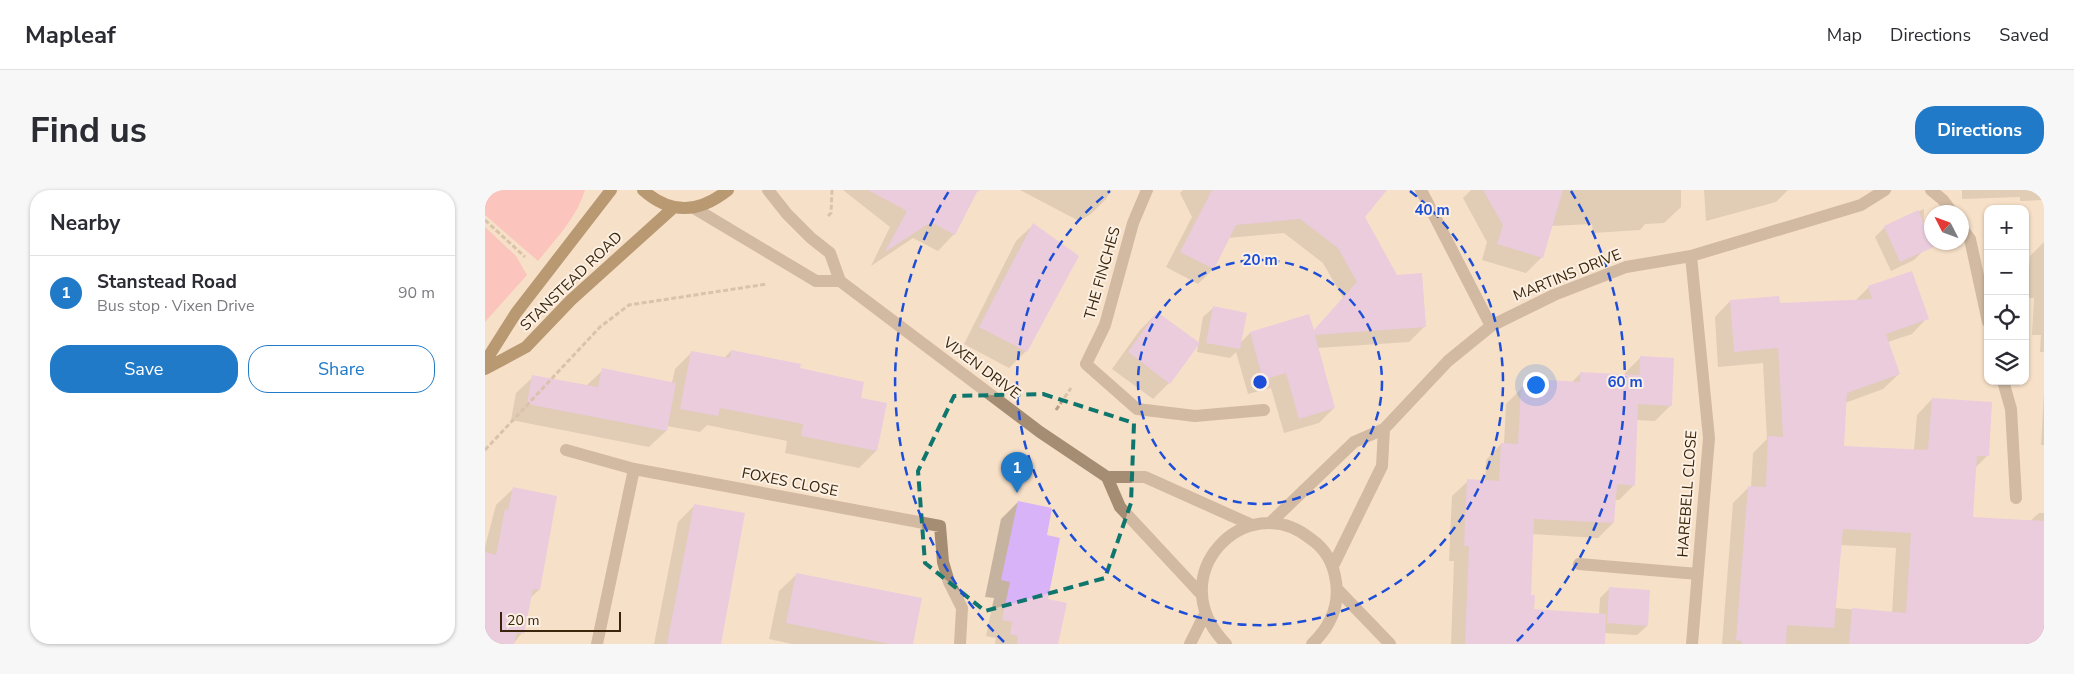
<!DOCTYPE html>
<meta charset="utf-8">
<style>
:root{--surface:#fff;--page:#f7f7f7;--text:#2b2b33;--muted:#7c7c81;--line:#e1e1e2;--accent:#217ac8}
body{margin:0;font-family:"Nunito Sans",sans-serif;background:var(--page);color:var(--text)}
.controls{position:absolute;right:15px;top:15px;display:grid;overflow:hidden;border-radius:10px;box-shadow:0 1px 4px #0004}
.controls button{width:45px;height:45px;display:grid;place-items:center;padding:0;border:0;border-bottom:1px solid var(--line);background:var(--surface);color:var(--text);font:25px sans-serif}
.compass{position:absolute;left:1439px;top:15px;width:45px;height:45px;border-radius:50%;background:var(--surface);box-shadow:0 1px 4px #0004;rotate:312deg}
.scale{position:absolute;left:15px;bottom:12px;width:121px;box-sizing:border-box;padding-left:5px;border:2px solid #3a250a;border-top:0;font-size:14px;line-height:18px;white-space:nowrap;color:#3a250a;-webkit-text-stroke:4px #fbf0e3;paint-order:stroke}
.you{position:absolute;left:1050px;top:194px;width:18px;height:18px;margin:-12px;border:4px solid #fff;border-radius:50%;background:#1a73e8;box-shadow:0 0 0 8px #1a73e833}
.badge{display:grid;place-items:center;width:32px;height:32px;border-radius:50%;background:var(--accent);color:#fff;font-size:16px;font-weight:700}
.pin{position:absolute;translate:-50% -41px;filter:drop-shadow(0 1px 2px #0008)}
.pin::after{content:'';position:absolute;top:26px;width:18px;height:15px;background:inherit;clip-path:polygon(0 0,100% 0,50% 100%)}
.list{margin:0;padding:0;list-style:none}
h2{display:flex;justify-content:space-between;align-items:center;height:65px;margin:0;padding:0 20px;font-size:21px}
h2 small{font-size:16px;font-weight:400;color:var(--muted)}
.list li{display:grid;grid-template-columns:32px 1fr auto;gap:15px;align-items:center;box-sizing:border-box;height:75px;padding:0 20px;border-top:1px solid var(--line)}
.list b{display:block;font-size:19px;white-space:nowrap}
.list p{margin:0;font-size:16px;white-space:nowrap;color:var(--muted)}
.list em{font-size:16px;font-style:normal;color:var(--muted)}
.actions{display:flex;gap:10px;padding:15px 20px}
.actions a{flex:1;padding:11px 0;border:1px solid var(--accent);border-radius:20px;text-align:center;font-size:18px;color:var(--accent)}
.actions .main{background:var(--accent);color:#fff}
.icon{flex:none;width:28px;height:28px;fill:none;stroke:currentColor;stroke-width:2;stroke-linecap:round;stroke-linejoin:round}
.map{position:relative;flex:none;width:1559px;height:454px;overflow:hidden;border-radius:20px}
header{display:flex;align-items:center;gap:30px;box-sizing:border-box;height:70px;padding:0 25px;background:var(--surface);border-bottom:1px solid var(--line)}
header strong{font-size:24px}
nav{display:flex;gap:28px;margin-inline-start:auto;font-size:18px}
.intro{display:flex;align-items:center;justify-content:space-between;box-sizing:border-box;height:120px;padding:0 30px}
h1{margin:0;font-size:35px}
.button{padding:12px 22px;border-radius:20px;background:var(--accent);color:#fff;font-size:18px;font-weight:700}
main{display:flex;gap:30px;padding:0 30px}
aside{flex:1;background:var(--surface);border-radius:20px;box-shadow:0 1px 4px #0004}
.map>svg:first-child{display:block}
.green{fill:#ffa2b0}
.shadow{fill:#0003;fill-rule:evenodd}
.building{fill:#d9b3f7}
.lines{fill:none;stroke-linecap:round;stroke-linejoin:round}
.path{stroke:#b69f86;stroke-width:3;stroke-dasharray:5 2.5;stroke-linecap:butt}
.minor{stroke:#a48d73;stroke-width:12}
.major{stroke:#6c440b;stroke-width:12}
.marked{fill:none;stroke:#0f766e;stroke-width:4;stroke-dasharray:10 6;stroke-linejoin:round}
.ring{fill:none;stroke:#1d4ed8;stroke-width:2.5;stroke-dasharray:9 6}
.labels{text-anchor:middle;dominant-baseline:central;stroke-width:4;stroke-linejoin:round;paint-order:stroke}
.street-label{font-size:15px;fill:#3a250a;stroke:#fbf0e3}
.centre{fill:#1d4ed8;stroke:#fbf0e3;stroke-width:2.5}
.ring-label{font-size:15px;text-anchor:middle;font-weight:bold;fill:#1d4ed8;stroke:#fbf0e3;stroke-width:4;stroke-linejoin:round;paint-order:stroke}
</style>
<header>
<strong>Mapleaf</strong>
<nav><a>Map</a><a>Directions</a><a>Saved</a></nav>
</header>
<div class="intro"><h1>Find us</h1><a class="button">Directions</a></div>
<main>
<aside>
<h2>Nearby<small></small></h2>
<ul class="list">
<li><span class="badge">1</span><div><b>Stanstead Road</b><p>Bus stop · Vixen Drive</p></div><em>90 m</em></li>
</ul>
<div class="actions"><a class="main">Save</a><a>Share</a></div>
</aside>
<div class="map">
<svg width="1559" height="454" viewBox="0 0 1559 454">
<rect width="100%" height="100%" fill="#f7e0c8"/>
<path class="green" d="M0,0H100C92,27 71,49 53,71L0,25Z
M0,37L31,66L42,85L0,132Z"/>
<path class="shadow" d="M358,0H492L469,44L453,61L428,48L386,76L405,37Z
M535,0H626L621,9L606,24L594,31Z
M698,0H900L879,27L939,137L924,152L832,158L849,218L834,233L799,243L786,198L763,204L751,162L745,168L712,162L718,127L728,118L755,153L765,143L828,142L858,108L838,73L799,43L743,48L728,79L713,94L681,77L707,27L695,3Z
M986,0H1196V17L1179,33L1160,34L1155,40L1108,43L1107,34L1066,36L1057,67L1041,83L997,70L1002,52L978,8Z
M1219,0H1303L1291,12L1221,31Z
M1477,0H1559V10L1535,11V7L1477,9Z
M1439,19L1438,61L1429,70L1406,81L1390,47L1400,37Z
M548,35L541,161L524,178L479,154L531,51Z
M1559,52V162H1555L1556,145H1547L1549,108H1542L1545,66Z
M1384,97L1442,128L1427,144L1403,152L1414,184L1398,199L1360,213L1357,257L1429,260L1432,225L1447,209L1502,266L1490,278L1487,328L1545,331L1554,323H1559V454H1237L1248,313L1263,298H1266L1268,263L1282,249L1278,173L1233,177L1230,127L1245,111L1293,114L1370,111ZM1355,355L1411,358L1407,423L1350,418Z
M672,123L684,193L668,209L627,179L655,140Z
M246,161L314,179L375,209L391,261L374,278L300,263L302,251L222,235L215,242L182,236L181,241L164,257L26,230L31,203L48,187L101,196L118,180L187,193L190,179L207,162L239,168Z
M1156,167L1186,215L1170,231L1151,230L1149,295L1134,310H1130L1128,333L1113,348L1047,344L1045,406L1048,420L1114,425L1115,408L1124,399L1162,436L1152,445L1119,443V454H966L969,371H964L967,306L983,291H1000L1001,270L1016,254H1019L1021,214L1037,198L1057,199L1065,191L1087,192L1096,183L1140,186V183Z
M1559,203V255H1556Z
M28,299L54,400L45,408L37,443L28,454H0V357L11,315Z
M533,312L560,346L562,410L580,413L572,454H510L511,448L501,446L509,408L500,407L516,329Z
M210,315L258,324L233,454H169L193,332Z
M311,385L435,409L426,454H307L284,449L294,401Z"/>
<path class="building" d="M383,0H496L492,2L470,45L446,32L400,62L422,21Z
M727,0H902L880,27L912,85L937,83L941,137L830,145L850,218L814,229L801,183L778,190L765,142L824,124L829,140L872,92L853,58L815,29L751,35L729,79L695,62Z
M998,0H1078L1058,68L1012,54L1018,35Z
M1433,20L1449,57L1415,72L1399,36Z
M548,33L594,66L542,162L494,137Z
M1427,81L1444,129L1401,144L1415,184L1362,203L1359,256L1443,260L1447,208L1507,212L1504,266H1492L1488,327L1559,331V454H1364L1367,418L1421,423L1426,343L1358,339L1349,438L1302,435L1301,454H1257V451L1251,450L1263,296L1281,297L1283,246L1298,247L1293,158L1249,162L1245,110L1294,106L1295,113L1387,109L1383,96Z
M728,116L762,123L755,159L721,153Z
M672,122L715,153L685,194L643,162Z
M246,160L316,174L315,178L379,192L376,208L402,213L392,261L316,246L318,234L235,218L233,226L195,219L206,161L245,168Z
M1155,166L1189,168L1187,216L1153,214L1150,296L1132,294L1129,333L1049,329L1046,405H1050L1049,419L1121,424L1120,454H980L984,356H979L982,289L1014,291L1016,253L1033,254L1036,197L1064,198V190L1095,192V182L1154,185V201Z
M117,178L191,193L182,241L42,214L47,185L113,197Z
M28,297L72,306L55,400L48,399L39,444L32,442L29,454H20L0,450V362L11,365L20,319L23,320Z
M533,311L567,318L562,345L575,348L563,409L582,413L573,454H532L533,446L525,444L527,432L517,430L525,392L516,390Z
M209,314L260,323L236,454H182Z
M311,383L437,408L428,454H405L301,433Z
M1124,397L1165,400L1163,436L1122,433Z"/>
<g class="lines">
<path class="path" d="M343,26L346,23L347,0
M0,30L40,67
M571,220L586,198
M0,260L115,137L144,115L282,94"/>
<path class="minor" d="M283,0L302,24L326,48L345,63L355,91L555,242L622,287L635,317L716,404
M662,0L648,33L620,135L601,174L652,219L710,226L779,220
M936,0L1006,136
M1446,0L1458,10L1467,22
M209,18L331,91H355
M1476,37L1485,49L1503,132
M1206,66L1224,248L1207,454
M1518,191L1526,219L1531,308
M81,260L149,279L455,336L458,372L464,392L477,418L475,454
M622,287H660L767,335
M785,333L869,252L899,239L963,171L1006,136L1069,105L1141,77L1206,66L1376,15L1400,0
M1094,374L1213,384
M848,376L897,276L899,239
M853,400L905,454
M112,454L149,279
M705,454L720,424
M741,454C674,386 761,296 826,349C839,358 847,371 850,386C856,413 847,435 827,454"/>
<path class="major" d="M158,0C186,25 214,23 243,0
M0,172L31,123L126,0
M0,179L41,157L86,110L188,18"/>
</g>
<path d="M0 0H1559V454H0ZM558,204L649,233L646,313L620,388L500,421L440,373L433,281L469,206Z" fill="#f7e0c8" fill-opacity=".55" fill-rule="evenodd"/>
<path class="marked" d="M558,204L649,233L646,313L620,388L500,421L440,373L433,281L469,206Z"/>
<g class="ring">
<circle cx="775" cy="192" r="122"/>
<path d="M925 1A243 243 0 1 1 625 1"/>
<path d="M519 452A365 365 0 0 1 464 1M1086 1A365 365 0 0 1 1031 452"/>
</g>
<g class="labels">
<g class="street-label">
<text transform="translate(617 83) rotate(-74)">THE FINCHES</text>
<text transform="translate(1082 85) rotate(-22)">MARTINS DRIVE</text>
<text transform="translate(86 91) rotate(-44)">STANSTEAD ROAD</text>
<text transform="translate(497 178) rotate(37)">VIXEN DRIVE</text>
<text transform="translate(305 292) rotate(11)">FOXES CLOSE</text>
<text transform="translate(1202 304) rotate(-86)">HAREBELL CLOSE</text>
</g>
</g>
<circle cx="775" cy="192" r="8" class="centre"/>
<g class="ring-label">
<text x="947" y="25">40 m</text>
<text x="775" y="75">20 m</text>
<text x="1140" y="197">60 m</text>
</g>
</svg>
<div class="controls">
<button>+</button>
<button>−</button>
<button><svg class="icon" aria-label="locate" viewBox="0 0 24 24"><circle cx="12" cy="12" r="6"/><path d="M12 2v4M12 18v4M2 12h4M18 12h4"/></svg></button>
<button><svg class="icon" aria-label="layers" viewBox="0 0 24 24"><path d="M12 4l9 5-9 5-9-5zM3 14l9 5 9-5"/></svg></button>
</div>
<svg class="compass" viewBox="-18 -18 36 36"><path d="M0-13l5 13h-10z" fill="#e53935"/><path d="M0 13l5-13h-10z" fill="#7c7c81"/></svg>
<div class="scale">20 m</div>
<div class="you"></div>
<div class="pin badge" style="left:532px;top:303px">1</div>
</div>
</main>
